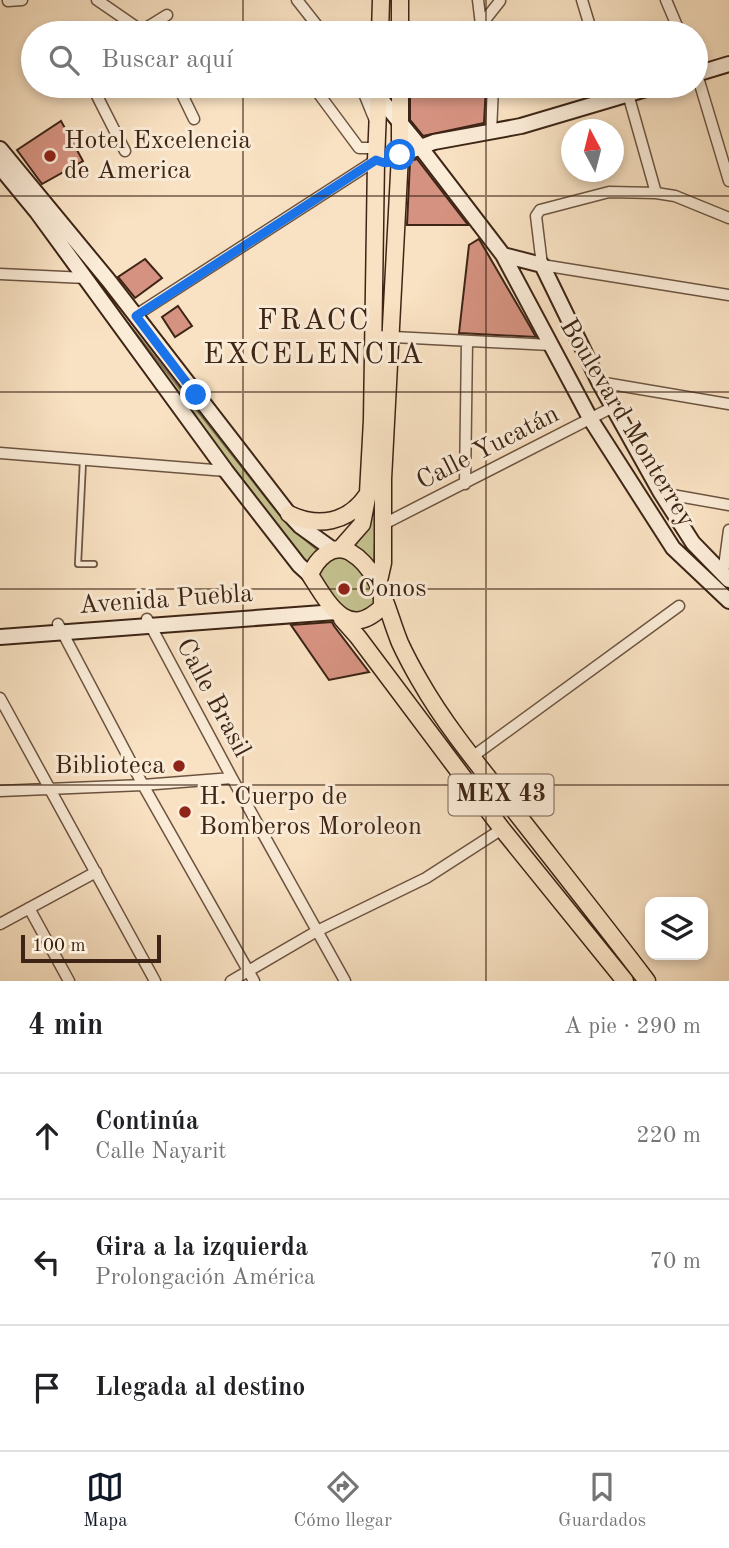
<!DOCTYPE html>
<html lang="es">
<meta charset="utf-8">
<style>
:root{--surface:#fff;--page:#f2f2f2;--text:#202124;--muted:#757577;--line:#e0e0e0;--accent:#111827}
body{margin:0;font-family:"Old Standard TT",serif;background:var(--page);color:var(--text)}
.controls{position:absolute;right:21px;bottom:21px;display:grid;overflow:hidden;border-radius:14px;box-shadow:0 4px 10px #0003}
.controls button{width:63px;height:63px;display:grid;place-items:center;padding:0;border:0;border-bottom:2px solid var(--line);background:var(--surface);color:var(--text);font:35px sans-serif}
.compass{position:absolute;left:561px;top:119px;width:63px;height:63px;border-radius:50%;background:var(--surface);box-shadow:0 4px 10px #0003;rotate:353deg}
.scale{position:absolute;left:21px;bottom:18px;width:140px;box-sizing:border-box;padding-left:7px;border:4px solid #3d2415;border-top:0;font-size:19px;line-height:24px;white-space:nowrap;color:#3d2415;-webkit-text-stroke:5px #fbecd8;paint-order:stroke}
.stop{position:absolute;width:21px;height:21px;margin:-16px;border:5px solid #1a73e8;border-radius:50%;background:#fff}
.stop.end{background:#1a73e8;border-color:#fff;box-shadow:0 2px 7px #0008}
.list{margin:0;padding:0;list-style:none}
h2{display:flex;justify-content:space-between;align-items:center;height:91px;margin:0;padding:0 28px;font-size:30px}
h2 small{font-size:23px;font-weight:400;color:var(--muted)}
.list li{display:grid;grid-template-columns:46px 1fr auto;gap:21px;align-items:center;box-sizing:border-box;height:126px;padding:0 28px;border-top:2px solid var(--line)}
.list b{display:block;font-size:26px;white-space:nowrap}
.list p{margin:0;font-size:23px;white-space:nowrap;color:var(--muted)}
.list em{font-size:23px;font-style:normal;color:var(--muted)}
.icon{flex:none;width:38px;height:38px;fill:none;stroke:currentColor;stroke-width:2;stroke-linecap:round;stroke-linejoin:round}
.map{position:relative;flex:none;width:729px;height:981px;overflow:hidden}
.search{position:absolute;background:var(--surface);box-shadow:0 4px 10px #0003;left:21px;right:21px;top:21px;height:77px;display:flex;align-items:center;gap:18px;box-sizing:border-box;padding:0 24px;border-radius:38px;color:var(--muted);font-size:26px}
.sheet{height:469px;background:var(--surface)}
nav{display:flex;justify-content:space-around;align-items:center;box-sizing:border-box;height:98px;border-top:2px solid var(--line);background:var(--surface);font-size:19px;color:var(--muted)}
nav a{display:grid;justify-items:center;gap:4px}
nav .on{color:var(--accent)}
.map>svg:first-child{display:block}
.green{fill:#c4c18f;stroke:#807252;stroke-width:2}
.building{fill:#d59280;stroke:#3d2415;stroke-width:2}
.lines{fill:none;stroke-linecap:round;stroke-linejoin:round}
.lane-casing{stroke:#6c5440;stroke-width:8}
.street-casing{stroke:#6c5440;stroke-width:13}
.secondary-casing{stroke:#3d2415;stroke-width:18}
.primary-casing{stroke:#3d2415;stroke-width:19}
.lane{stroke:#fbecd8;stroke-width:4.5}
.street{stroke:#fbecd8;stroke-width:10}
.secondary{stroke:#fbecd8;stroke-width:14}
.primary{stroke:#f9e2c3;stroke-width:16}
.route{stroke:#1a73e8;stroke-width:9}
.grid{fill:none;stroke:#3d2415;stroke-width:2;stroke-opacity:0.55}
.poi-dot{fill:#8f2418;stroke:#fbecd8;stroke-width:2.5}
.labels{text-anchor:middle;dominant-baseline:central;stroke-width:6;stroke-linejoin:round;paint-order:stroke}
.shield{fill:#fbecd8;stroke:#766050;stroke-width:2}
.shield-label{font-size:24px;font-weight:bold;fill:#3d2415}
.poi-label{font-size:26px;fill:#3d2415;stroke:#fbecd8;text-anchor:start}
.street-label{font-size:26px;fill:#3d2415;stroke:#fbecd8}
.quarter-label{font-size:30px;letter-spacing:2px;fill:#3d2415;stroke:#fbecd8}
</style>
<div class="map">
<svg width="729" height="981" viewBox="0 0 729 981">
<rect width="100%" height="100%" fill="#f9e2c3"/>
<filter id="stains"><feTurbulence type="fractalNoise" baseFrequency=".00286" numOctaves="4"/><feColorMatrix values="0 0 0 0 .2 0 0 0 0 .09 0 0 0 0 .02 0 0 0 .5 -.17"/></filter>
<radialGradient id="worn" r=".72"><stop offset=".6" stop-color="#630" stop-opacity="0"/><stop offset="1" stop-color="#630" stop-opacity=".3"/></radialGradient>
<path class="green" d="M91,280H97L121,314L274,508L291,528L321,553L307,567Z
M373,511H376L374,565L355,546Z
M338,556C360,561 374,588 376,608L348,618L319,580L322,563Z"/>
<path class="building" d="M410,86H486L484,123L423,136L410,120Z
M61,121L83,161L42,184L17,150Z
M417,159L468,225H407L410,161Z
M479,239L528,323L536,337L459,333L469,245Z
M145,259L162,278L135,298L118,277Z
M178,306L192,326L175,337L162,317Z
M332,622L334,626L369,672L329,680L291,625Z"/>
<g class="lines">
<g class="lane-casing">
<path id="lane" d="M83,461L78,564H94"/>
</g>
<g class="street-casing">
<path id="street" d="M97,0L145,33
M297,0L323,33
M478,0L482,33
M582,0L592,33
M666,0L680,33
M8,1L22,0
M481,25L500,1
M138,33L167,15
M696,71L729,181
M92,86L125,151
M178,86L194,119
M313,86L359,148H376
M361,86L374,118
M628,94L656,193
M491,132L493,86
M729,218L675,196L656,193L609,192L540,210L536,216L542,265L729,295
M0,274L86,278
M136,315L376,160
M374,336L550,345
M599,382L729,404
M0,453L226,471
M465,484L467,341
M661,493L729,505
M382,525L613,407
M723,574L729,530
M147,619L232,778L345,981
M58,624L143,785L254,981
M0,698L155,981
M472,757L679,606
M0,791L143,785L232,778
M29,908L69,981
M0,924L96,872
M231,981L317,931L426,878L502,829"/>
</g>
<g class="secondary-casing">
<path id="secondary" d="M696,74L729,64
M379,97L421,148L503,255L591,420L673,548L729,601
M0,149L109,281L289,514L300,526L332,549
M400,155L434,142L521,126L656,86
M0,167L37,212L226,471L299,565L310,575
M503,255L542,265L599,382L661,493L693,543L729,580
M0,637L336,612"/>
</g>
<g class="primary-casing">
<path id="primary" d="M380,33L381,0
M400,33V0
M289,514C318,528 348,523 367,495
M340,549L362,524L368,493L372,420L376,160L379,86
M378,585L383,563V479L400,155V86
M382,592V607C347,641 328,603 310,575C316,560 332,542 350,552C381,570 387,612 400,643C406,656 413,669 420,681C445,725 479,766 510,805C556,864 602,922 647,981
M342,619L358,637L502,829L625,981"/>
</g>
<use href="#lane" class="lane"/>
<use href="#street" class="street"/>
<use href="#secondary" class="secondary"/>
<use href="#primary" class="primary"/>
</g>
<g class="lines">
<path class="route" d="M196,395L136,316L376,160C387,165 392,163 400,155"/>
</g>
<path class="grid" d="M243,0V33M486,0V33M243,86V981M486,86V981M0,196H729M0,392H729M0,589H729M0,785H729"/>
<g class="poi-dot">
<circle cx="50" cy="156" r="7"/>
<circle cx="344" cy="589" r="7"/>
<circle cx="179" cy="766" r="7"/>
<circle cx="185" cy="812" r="7"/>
</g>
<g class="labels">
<rect class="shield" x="448.5" y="774.5" width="105" height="41" rx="5"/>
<g class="shield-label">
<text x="501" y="795">MEX 43</text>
</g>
<g class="poi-label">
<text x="64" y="141">Hotel Excelencia<tspan x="64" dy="30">de America</tspan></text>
<text x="358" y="589">Conos</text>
<text x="165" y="766" text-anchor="end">Biblioteca</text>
<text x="199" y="797">H. Cuerpo de<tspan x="199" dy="30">Bomberos Moroleon</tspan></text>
</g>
<g class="street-label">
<text transform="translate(627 423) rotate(59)">Boulevard Monterrey</text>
<text transform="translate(488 448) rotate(-27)">Calle Yucatán</text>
<text transform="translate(166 600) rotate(-4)">Avenida Puebla</text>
<text transform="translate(213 698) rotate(62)">Calle Brasil</text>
</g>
<g class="quarter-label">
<text x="314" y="321">FRACC<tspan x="314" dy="34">EXCELENCIA</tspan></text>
</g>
</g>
<rect width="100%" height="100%" filter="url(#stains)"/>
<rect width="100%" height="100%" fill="url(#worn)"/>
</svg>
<div class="controls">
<button><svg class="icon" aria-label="layers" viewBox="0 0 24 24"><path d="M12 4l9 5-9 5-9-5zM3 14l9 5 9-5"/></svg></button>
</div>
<svg class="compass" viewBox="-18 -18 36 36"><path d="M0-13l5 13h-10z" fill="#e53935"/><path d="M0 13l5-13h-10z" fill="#757577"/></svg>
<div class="scale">100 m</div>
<div class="stop" style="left:400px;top:155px"></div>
<div class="stop end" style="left:196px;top:395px"></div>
<div class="search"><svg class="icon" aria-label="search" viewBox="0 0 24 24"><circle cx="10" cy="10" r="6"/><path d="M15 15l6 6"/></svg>Buscar aquí</div>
</div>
<section class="sheet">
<h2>4 min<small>A pie · 290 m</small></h2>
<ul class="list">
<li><svg class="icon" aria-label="ahead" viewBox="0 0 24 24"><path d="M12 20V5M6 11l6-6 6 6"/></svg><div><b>Continúa</b><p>Calle Nayarit</p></div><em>220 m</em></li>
<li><svg class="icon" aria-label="left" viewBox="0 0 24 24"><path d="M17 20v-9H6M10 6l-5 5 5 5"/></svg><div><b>Gira a la izquierda</b><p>Prolongación América</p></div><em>70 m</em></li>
<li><svg class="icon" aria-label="arrive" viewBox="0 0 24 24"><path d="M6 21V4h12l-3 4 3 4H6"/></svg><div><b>Llegada al destino</b></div></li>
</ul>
</section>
<nav>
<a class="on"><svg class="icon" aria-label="map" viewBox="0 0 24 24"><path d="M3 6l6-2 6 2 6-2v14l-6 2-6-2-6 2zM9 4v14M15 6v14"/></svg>Mapa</a>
<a><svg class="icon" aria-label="directions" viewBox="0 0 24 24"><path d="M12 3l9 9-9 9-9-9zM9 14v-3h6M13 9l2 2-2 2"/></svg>Cómo llegar</a>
<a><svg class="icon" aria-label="saved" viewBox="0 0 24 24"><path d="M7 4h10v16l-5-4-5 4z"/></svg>Guardados</a>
</nav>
